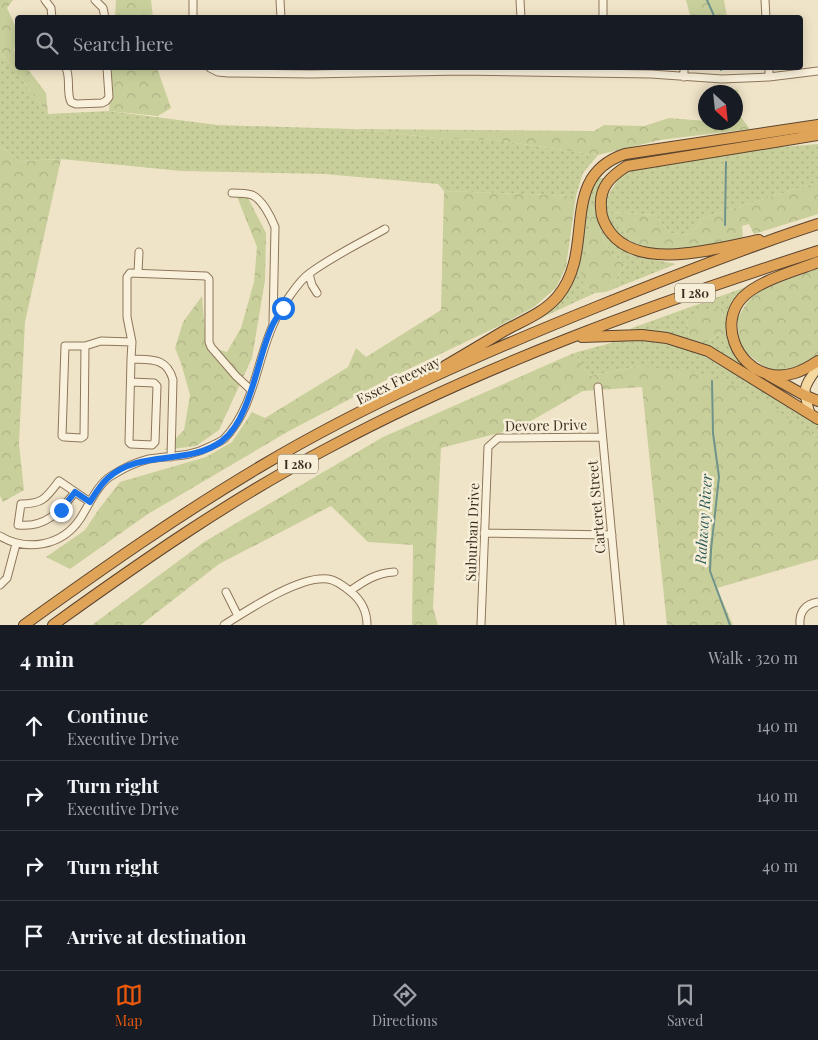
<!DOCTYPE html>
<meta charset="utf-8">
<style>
:root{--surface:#171b24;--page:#20242c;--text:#f1f3f6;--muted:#9ea1a6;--line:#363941;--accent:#ea580c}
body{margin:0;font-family:"Playfair Display",serif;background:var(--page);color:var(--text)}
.compass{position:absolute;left:698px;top:85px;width:45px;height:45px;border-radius:50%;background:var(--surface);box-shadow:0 2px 12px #0003;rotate:153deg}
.stop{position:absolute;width:15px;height:15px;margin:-11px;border:4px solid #1a73e8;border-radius:50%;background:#fff}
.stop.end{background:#1a73e8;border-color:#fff;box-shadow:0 1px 5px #0008}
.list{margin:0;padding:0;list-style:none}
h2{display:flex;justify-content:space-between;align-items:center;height:65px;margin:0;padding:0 20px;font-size:21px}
h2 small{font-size:16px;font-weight:400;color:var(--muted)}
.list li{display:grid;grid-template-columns:32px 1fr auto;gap:15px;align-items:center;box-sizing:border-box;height:70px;padding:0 20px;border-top:1px solid var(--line)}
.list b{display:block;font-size:19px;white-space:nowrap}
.list p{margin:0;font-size:16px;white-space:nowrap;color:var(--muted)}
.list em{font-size:16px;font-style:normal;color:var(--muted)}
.icon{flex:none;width:28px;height:28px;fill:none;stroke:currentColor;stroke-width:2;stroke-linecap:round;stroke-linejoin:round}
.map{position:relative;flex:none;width:818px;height:625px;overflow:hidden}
.search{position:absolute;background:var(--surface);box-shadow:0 2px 12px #0003;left:15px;right:15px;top:15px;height:55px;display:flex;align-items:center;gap:12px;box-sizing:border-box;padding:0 18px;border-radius:5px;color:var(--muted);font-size:19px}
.sheet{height:345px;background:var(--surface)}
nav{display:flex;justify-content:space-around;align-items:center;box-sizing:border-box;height:70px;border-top:1px solid var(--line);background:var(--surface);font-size:14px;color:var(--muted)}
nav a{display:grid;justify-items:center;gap:2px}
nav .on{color:var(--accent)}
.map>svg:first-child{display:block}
.grass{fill:url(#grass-dots)}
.forest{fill:url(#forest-crowns)}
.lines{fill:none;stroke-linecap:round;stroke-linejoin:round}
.stream{stroke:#6f938a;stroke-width:2}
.minor-casing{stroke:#8d765c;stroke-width:9}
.major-casing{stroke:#5b4430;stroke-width:11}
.highway-casing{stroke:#5b4430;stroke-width:12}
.minor{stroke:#faf1dc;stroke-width:7}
.major{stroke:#f3d9a0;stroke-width:9}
.highway{stroke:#e0a458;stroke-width:10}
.route{stroke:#1a73e8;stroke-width:6}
.labels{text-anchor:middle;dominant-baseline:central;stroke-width:5;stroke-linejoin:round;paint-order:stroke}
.shield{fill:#f7eed8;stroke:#756857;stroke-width:1}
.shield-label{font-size:12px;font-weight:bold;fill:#3d2e20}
.street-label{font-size:14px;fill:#3d2e20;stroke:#f7eed8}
.water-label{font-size:15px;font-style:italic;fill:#2f5d5a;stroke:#f7eed8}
</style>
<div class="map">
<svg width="818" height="625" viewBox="0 0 818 625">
<defs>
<pattern id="grass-dots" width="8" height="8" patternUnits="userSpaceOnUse" patternTransform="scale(1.25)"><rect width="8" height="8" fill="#c9cf9b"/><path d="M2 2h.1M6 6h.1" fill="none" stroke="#aeb285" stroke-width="1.8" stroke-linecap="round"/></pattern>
<pattern id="forest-crowns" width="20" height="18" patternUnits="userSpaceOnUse" patternTransform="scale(1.25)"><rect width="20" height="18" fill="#c9cf9b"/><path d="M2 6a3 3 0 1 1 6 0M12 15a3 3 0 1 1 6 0" fill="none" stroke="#aeb285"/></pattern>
</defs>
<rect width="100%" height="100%" fill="#f0e4c8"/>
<path class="grass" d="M0,51L48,114L109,111L217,125L352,129L446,139L495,140L598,155L583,173L576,196L444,191L438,184L324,174L181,171L61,159L20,161L0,146Z
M818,144V182L703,218L690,235L670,233L655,215L613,212L631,242L614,233L606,215V198L621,175L638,168L770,148Z
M598,178H607L597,199L612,240L631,255L676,264L606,292L626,265L610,252L601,234L593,207L583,287L595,293L541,318L573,284L578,267L590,193Z
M746,287C733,303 722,320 729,342C731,350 737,357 740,364L704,344L722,332L723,309L687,319L689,339L678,336L627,332L632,328Z
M656,340L693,350L743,377L818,424V439L815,435L638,366L590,376L574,353L618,341Z"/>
<path class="forest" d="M0,0H13L7,8C14,24 21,32 14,50L17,55L18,68H27L46,93L48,114L0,51Z
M116,0H151L153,17H115Z
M686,0H724L727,17H696L690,15Z
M112,68H157L171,108L158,116L109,111Z
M716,87L738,90L740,116L750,129L660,140L598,155L495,140L446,139L352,129L594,131L604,125L644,126L669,118L705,121L706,122H736V92H714Z
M0,146L20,161L61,159L25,322L19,444L24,490L3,502L0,496Z
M818,182V214L754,234L749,224L742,226L743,237L690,251L648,250L631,242L612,212L655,215L670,233L690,235L703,218Z
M444,191L576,196L566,267L556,288L534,307L501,325L390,378L289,431L148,514L70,569L46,557L85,530L99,509L120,482L206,457L232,442L252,412L265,418L348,367L356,348L366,357L441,310Z
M236,194L247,196L266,233L265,280L252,358L219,430L196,446L164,450L184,430L190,395L181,363L175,348L183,322L202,296L206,346L227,352L241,328L254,282L257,247Z
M593,205L601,234L610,252L626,265L606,292L595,293L583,287L582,261Z
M818,268V355L805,366L785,371L766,368L746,353L738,338V317L748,301L763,289Z
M706,309H723L722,332L704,344L689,339L687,319Z
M574,353L590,376L638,366L706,374L747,392L815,435L818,439V559L717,588L733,625H667L642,387L583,391L519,428L441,448L433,608L438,625H412L413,545L368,542L331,506L219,564L141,625H92L204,542L383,437Z"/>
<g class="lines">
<path class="stream" d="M707,0L715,18
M721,68V70
M723,87L724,92
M726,122L727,126
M725,225L726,162
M712,381L713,433L719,477L711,550L710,571L730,625"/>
<g class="minor-casing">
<path id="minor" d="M45,0L51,8L52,18
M95,0L103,8L105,18
M193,0V18
M280,0L281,18
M520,0L521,18
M603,0V18
M765,0L766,18
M66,68C71,79 66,92 71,102L76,104L102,103L106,101L109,97L107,68
M210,68L218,72L228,73L311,74L460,71L651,74L722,79L769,77L818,71
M684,68V77
M769,68V77
M232,193C238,193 246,193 252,195C262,199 271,217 275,227L273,324
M138,273L139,252
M309,274L312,285L317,293
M85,346L84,436L81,438L64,437L62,436L65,346H85L101,341L132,342
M131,382L154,383L157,386L155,442L152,445L131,444L129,442L131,359
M598,387L620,625
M171,457L173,380C167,357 151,360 131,359L132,342L127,317V277L130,273L206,276L209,279V342L211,347L236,376L251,390
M75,492C60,512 45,528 18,525L21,504C43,504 46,498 59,481L90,502
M484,533L612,535
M0,536C27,552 62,546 80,519C89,505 97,485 111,476C122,469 136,462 149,459C172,455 188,458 211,446C215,444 220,442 224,439C254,408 256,363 273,325C278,312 298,281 310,273C333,256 360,243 385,229
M0,585L7,578L16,544
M350,591C364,581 376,573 394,572
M226,592L238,616
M224,625C248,610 300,575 328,579C336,580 345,587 351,592C362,601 367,611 367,625
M481,625L488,447L498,438L602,437
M800,625C799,612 805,604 818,602"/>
</g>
<g class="major-casing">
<path id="major" d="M810,413C802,388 803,388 818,367"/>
</g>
<g class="highway-casing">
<path id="highway" d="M759,240C718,248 640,272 610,232C605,225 601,217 601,208C599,187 611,176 627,166L818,135
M818,262C796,271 759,280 742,298C719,323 736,366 768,374C787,379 803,371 818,361
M582,337L642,335L667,338L708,351L818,419
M445,366C464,355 484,343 504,331C522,321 544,313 558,296C597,249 557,177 625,154L818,125
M768,375L804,395L818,401
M24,625C102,569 180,514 263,465C369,402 485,352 599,306C671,277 744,248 818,224
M53,625C142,561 231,499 328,448C483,365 650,305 818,251"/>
</g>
<use href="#minor" class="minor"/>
<use href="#major" class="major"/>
<use href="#highway" class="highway"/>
</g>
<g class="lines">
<path class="route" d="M61,510L75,492L90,502C95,494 100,485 108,478C140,449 188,466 222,441C252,418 257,356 273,324C276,318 280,313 283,308"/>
</g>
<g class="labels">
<g class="shield">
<rect x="675" y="283.5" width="40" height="19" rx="4"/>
<rect x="278" y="454.5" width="40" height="19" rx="4"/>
</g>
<g class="shield-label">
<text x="695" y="293">I 280</text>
<text x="298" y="464">I 280</text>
</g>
<g class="street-label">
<text transform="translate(398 380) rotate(-26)">Essex Freeway</text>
<text transform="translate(546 425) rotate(-1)">Devore Drive</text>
<text transform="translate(596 507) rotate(-95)">Carteret Street</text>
<text transform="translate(472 532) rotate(-88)">Suburban Drive</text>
</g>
<g class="water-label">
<text transform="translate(703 519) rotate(-86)">Rahway River</text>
</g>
</g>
</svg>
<svg class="compass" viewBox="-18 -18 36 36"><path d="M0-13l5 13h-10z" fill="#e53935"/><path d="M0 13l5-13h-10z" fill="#9ea1a6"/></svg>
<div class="stop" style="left:283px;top:308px"></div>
<div class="stop end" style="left:61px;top:510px"></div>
<div class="search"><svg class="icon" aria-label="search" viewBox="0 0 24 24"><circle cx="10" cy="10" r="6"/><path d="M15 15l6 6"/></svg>Search here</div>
</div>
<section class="sheet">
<h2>4 min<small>Walk · 320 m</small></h2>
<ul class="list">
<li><svg class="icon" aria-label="ahead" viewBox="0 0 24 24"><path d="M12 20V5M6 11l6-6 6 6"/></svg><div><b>Continue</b><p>Executive Drive</p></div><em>140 m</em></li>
<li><svg class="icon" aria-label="right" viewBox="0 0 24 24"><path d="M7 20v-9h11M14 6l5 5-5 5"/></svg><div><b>Turn right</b><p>Executive Drive</p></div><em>140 m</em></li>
<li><svg class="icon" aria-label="right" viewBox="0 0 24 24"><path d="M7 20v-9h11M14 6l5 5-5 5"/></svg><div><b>Turn right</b></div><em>40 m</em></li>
<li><svg class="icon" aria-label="arrive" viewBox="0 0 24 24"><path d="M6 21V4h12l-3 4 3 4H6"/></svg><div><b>Arrive at destination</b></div></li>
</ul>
</section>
<nav>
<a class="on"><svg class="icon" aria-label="map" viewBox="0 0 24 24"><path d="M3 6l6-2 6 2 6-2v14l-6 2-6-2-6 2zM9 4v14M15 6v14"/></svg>Map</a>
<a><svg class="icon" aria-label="directions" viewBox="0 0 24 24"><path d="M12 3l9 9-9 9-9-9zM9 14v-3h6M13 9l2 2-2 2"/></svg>Directions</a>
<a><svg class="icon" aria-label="saved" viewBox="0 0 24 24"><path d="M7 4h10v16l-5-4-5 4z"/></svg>Saved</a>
</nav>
